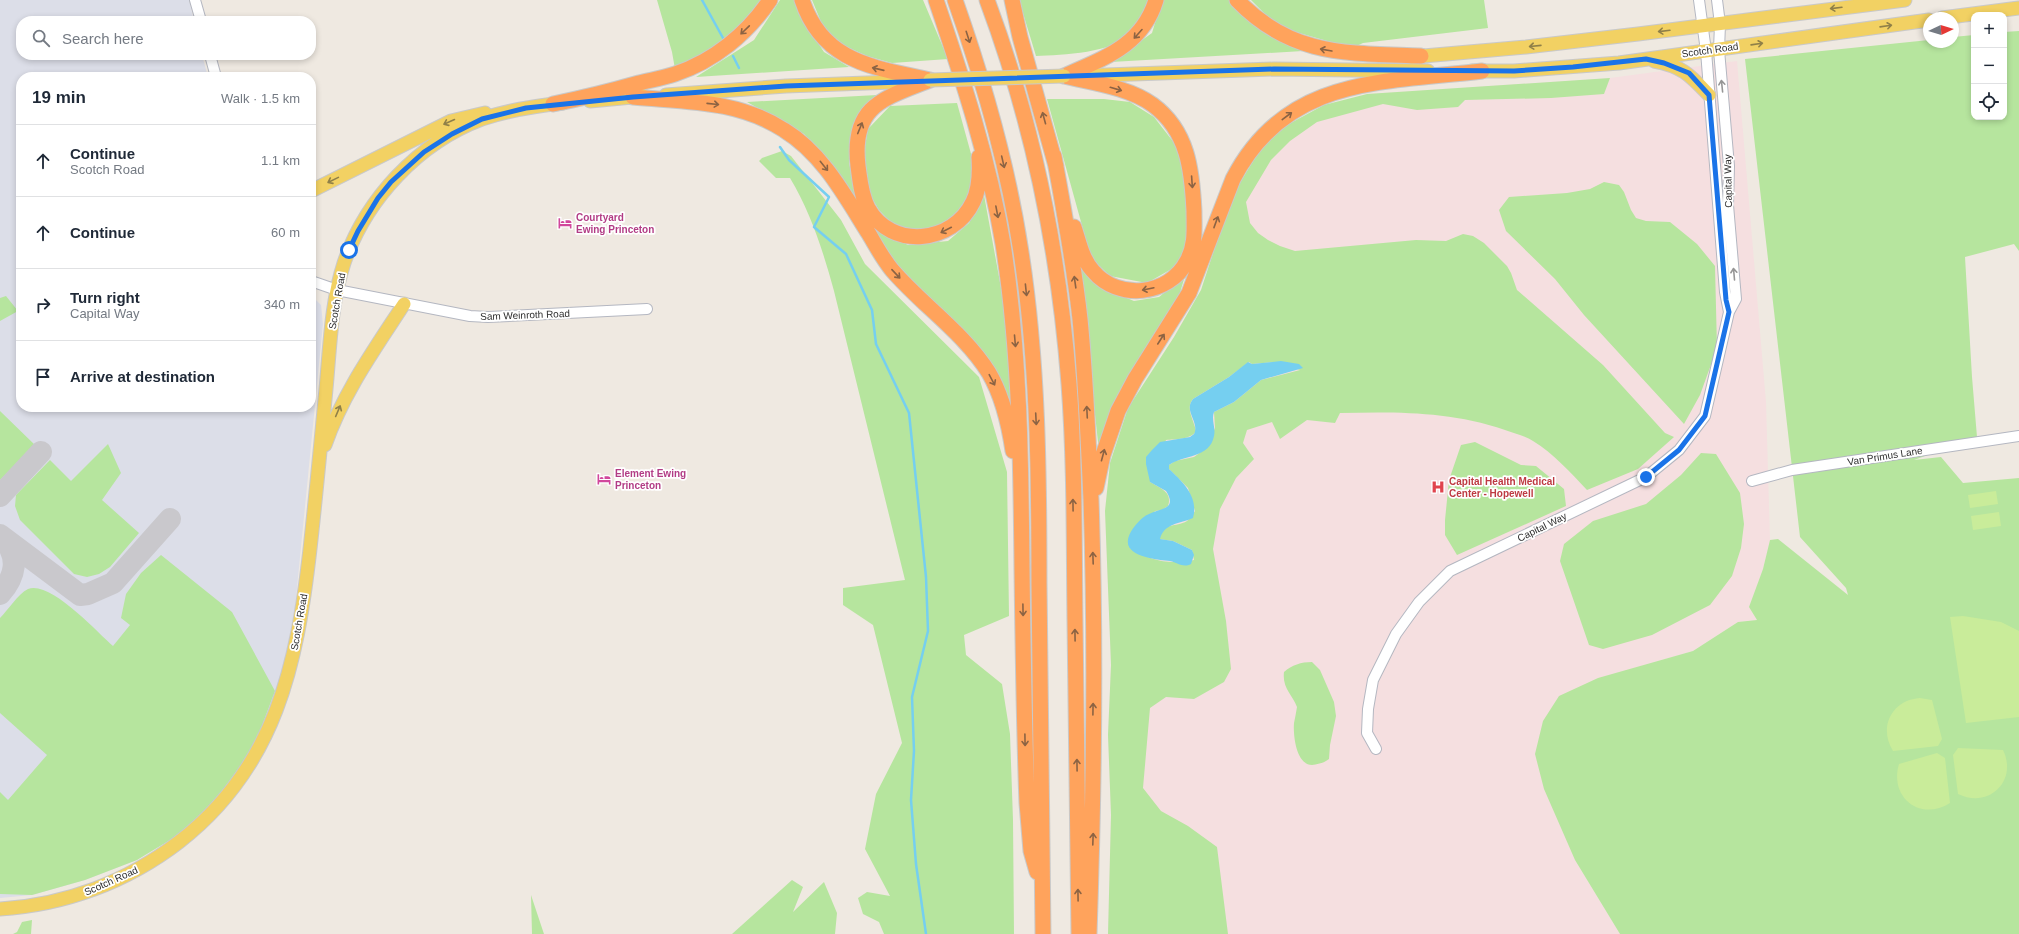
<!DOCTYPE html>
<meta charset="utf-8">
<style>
:root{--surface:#fff;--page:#f6f6f7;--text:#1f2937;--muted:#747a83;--line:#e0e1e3}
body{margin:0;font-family:Arial,sans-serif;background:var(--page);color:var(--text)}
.controls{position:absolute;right:12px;top:12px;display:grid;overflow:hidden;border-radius:8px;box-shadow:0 2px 6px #0003}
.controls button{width:36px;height:36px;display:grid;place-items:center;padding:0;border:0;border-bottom:1px solid var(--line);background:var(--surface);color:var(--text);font:20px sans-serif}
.compass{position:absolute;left:1923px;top:12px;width:36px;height:36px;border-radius:50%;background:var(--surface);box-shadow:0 2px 6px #0003;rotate:86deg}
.stop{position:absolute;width:12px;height:12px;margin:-9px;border:3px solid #1a73e8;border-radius:50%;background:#fff}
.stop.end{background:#1a73e8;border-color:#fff;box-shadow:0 1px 4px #0008}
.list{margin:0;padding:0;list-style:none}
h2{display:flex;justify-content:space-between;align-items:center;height:52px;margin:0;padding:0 16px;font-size:17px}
h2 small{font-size:13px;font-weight:400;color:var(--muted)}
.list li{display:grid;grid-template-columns:26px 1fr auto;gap:12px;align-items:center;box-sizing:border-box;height:72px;padding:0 16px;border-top:1px solid var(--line)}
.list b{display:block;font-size:15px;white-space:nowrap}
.list p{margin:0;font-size:13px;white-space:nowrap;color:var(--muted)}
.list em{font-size:13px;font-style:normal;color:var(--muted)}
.icon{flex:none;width:22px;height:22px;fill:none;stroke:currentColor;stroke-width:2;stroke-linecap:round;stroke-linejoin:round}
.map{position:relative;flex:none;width:2019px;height:934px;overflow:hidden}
.search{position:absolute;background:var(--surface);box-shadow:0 2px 6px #0003;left:16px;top:16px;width:300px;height:44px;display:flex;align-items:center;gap:10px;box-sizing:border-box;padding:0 14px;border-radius:16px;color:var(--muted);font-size:15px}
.panel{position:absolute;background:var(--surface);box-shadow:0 2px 6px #0003;left:16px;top:72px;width:300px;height:340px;border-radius:16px}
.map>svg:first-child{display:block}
.medical{fill:#f5dfe0}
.airport{fill:#dcdee8}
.green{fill:#b6e59e;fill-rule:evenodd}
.pitch{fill:#c9ec9a}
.water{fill:#75cff0}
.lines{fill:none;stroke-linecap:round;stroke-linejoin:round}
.stream{stroke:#75cff0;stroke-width:2.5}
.taxiway{stroke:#c9c8cc;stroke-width:22}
.minor-casing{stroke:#b4b7c1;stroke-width:12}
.major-casing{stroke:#c9c9c9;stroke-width:15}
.highway-casing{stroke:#c9c9c9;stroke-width:17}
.minor{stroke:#fff;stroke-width:10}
.major{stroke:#f2d163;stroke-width:13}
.highway{stroke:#ffa35c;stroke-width:15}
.major-bridge-casing{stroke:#c9c9c9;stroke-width:15;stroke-linecap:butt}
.major-bridge{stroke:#f2d163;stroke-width:13}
.oneway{stroke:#908048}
.oneway2{stroke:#8c6343}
.oneway3{stroke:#969696}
.route{stroke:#1a73e8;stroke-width:5}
.labels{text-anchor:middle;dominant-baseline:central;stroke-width:3.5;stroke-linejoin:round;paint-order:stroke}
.street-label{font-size:10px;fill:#2e2e2e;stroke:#fff}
.hotel-label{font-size:10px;font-weight:bold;fill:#b23c85;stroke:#fff;text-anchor:start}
.health-label{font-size:10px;font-weight:bold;fill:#be3a42;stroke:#fff;text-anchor:start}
</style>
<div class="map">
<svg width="2019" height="934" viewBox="0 0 2019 934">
<rect width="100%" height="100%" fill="#efe9e1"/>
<path class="medical" d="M1737,61L1766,402L1770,540L1763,569L1749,607L1757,620L1738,622L1693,651L1648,664L1575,860L1620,934H1108L1111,815L1108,735L1111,665L1105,511L1110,463L1161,358L1201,290L1219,235L1261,148L1367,94L1610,78Z"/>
<path class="airport" d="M0,0H189L194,21H21V55H202L208,77H21V407H311V295L321,305L323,324L295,608L282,674L268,715L254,747L137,860L85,880L32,895L0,898Z"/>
<path class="green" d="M657,0H762L726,42L675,69L672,52Z
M780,0H797L798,13L824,52L849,67L696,77L754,40Z
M812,0H923L948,59L892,63L867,56L845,46L824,29Z
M1019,0H1150C1146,8 1140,27 1133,33C1113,53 1063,55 1036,56Z
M1162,0H1229C1249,23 1275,39 1303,51L1111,62L1152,33Z
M1251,0H1484L1488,28L1363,43L1352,48L1278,27Z
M2019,31V251L2014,244L1965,257L1972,377L1977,437L1914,460L1941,457L1963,483L2019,478V934H1620L1575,860L1544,789L1535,754L1543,721L1559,696L1598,678L1693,651L1738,622L1757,620L1749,607L1763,569L1770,540L1778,539L1848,595L1846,588L1800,537L1745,59L1929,40V42H1953V37L1974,35V117H2004V32Z
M1610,78L1604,94L1551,98L1465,100L1458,107L1417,110L1383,104L1317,122L1290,141L1271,160L1246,202L1250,223L1258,233L1268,240L1280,246L1295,251L1416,240L1446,241L1463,234L1473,236L1484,243L1507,266L1511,273L1517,290L1603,365L1665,433L1674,437L1638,469L1587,490C1570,472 1554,454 1533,441C1525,436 1514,433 1505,430C1449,411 1397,412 1340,413L1335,423L1307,420L1280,439L1272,422L1247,430L1243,443L1254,459L1236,478L1220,509L1213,549L1226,621L1231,669L1224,682L1194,699L1166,697L1150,708L1143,788L1161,811L1188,826L1217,847L1228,934H1108L1111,815L1108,735L1111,665L1105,511L1110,463L1128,408L1174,337L1201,290L1219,235L1238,186L1261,148L1287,125L1324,105L1367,94ZM1249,362L1252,364L1275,362L1300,370L1261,380L1234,402L1214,412L1215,428L1205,449L1194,457L1175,461L1169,465V469L1188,488L1195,511C1193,514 1190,519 1187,521C1175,528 1164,521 1159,539L1173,541L1192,550L1194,560C1169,565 1151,561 1130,548L1155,511L1162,510L1168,506C1173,492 1160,488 1150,482L1166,440C1175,439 1191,440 1196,431C1194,420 1185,408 1193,399L1229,377Z
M877,95L853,127L849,163L860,209L842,178L804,134L747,102Z
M1047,99H1104L1130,102L1154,117L1175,144L1186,179L1188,246L1175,267L1147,283L1110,276L1091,258Z
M957,103L973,161L969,200L946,223L923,230L894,226L879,210L870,195L864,152L868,129L890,106Z
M782,151L791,156L841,220L865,264L979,377L1007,472L1009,616L964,635L966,655L1002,684L1010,734L1013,820L1014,934H884L879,922L863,914L858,898L867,892L890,896L865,849L876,794L902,743L873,625L843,605V588L905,580L834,291C823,251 811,213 790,178H776L759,161L762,158Z
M1604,182L1619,185L1624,192L1631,210L1636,218L1646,221L1670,222L1697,244L1715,266L1717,348L1700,395L1684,424L1584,315L1555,279L1506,231L1499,210L1509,197L1567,193L1590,189Z
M984,195L1006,315L1013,413L986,357L891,258L874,229L908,245L948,241L969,223Z
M1078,260L1105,289L1134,301L1159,297L1185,276L1175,309L1115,400L1099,451Z
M6,296L18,311L0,321V298Z
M0,411L36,446L0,480Z
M1475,442L1521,465L1536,466L1564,489L1566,506L1457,555L1445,535V520L1449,480L1461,445Z
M108,444L121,473L102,500L139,533L110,567L99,574L87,577L74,574L20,520L15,506L16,495L50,460L71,481Z
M1701,453L1716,454L1740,493L1744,524L1741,548L1732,576L1710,605L1652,635L1603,649L1589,645L1560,561L1564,544L1593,521L1646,504L1681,475Z
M161,555L232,612L275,691L254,747L222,791L190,828L137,860L85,880L32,895L0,894V792L8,800L47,755L0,713V618C8,610 18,594 28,589C50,580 97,632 113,646L130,625L121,618L126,594L141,573Z
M1312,662L1320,670L1334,702L1336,716L1330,745L1329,759C1324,763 1319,764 1312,765C1296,765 1293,735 1294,723C1295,718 1296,713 1297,707C1292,694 1282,688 1284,672C1292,665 1301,662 1312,662Z
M792,880L803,887L793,912L824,882L837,913L835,934H732Z
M531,895L544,934H532Z
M32,920L31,934H13L17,932L22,922Z"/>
<path class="pitch" d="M1996,491L1998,504L1970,508L1968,495Z
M1999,512L2001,526L1973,530L1971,516Z
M1963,616L2001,622L2019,631V717L1966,723L1950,617Z
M1920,698L1932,700L1942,739L1938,746L1893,751C1878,727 1892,700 1920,698Z
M1958,748L2003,750C2018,781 1989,809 1958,794L1953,755Z
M1937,753L1945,758L1950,803C1920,822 1889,797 1899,764Z"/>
<path class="water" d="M1281,361L1299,364L1303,368L1261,380L1234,402L1214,412C1211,420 1216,428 1214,436C1210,458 1183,455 1169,465V469C1183,482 1199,497 1193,518C1180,524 1164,523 1160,539L1173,541L1192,550L1194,555L1191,564C1183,568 1178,563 1170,561C1159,560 1125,557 1128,540C1129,531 1141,517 1149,514C1160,508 1178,510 1166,491L1150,482L1146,464V457L1152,450L1160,442L1190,437L1194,434C1200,422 1183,411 1193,399L1229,377L1248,362L1252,364Z"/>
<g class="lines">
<path class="stream" d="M702,0L723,38
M733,56L739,68
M780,147L789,160L829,197L814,227L846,254L872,310L876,344L909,413L926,577L928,631L912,697L914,751L911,800L916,864L926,934"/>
<path class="taxiway" d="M0,496L41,452
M0,535L80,595L88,594L113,583L170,519
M0,594C16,576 19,558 4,539"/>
<g class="minor-casing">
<path id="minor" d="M195,0L201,21
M1699,0L1706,51L1725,292L1729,312
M210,55L216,77
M311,281L337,290L470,316L488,317L647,309
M1752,481L1792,470L2019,436
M1376,749L1367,733L1368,709L1373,680L1396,634L1419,602L1450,571L1646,477L1679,450L1705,416L1729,312L1736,299L1728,205L1729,166L1719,50L1720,24L1717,0"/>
</g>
<g class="major-casing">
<path id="major" d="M1942,18L2019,8
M1412,57L1526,47L1638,34L1905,0
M1654,61C1682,66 1690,75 1709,95
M1472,71H1514L1619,63L1929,20
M1078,76L1274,69L1428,71
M666,95L786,86L920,81
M590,101L643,96
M311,191L451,121L485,113
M325,445C343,393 374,350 404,304
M0,909C65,905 127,882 179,842C276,767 297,664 310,549C316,495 321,442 326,389C330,347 331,303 344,263C366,199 418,143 482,119C508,110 535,106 563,103"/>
</g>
<g class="highway-casing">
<path id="highway" d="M802,0C823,63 874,67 930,80
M936,0C963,80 989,160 1003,244C1020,352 1021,461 1022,570C1023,648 1024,726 1027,803L1031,851L1037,872
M955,0C984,82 1008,166 1021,252C1038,362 1039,472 1039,583C1040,700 1041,817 1043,934
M987,0C1033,123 1059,253 1069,384C1075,463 1074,542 1075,621C1076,725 1078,830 1079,934
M1012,0L1020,37L1056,166
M1237,0C1292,57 1348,53 1421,56
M1064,76C1093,83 1128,87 1153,105C1188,131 1192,170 1194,211C1194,228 1196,245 1187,261C1169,296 1118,301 1093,271C1082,259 1079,242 1074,227
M1064,76C1104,58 1142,46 1156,0
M930,80C882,99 851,106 858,166C860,180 861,195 868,208C891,250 953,244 973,202C980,188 980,172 979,157
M633,97C686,102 738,100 784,130C823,154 845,196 869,234C876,246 883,259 892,270C922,305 964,333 989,373C1003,397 1009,424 1013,451
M553,104C583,98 611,91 639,83C651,80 663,78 675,74C714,61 747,34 770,0
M1054,156C1064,210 1074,264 1080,319C1086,379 1088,439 1091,499C1096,644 1094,789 1089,934
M1096,488L1103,455L1118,411L1135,379L1189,293L1233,179C1286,76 1383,83 1482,71"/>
</g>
<use href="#minor" class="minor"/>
<use href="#major" class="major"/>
<use href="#highway" class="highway"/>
<g class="major-bridge-casing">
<path id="major-bridge" d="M930,80L1064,76"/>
</g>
<use href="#major-bridge" class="major-bridge"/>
</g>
<defs><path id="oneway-shaft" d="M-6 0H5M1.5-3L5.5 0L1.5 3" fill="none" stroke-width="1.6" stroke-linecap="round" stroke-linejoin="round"/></defs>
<g class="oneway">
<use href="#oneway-shaft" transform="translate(1836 8) rotate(173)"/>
<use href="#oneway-shaft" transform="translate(1886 26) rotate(-8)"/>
<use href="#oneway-shaft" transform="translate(1664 31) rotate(173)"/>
<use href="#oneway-shaft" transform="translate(1757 44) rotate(-8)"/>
<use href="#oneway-shaft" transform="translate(1535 46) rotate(174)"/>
<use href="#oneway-shaft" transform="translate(449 122) rotate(156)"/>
<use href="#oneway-shaft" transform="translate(333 180) rotate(154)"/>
<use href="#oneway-shaft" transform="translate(338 411) rotate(-67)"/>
</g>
<g class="oneway2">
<use href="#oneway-shaft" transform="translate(745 30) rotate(136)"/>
<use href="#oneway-shaft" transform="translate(1138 34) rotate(132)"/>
<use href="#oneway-shaft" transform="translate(968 37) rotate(72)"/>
<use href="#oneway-shaft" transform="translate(1326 50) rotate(-170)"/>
<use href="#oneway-shaft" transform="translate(878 69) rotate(-167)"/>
<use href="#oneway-shaft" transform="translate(1116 89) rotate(16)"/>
<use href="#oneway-shaft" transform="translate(713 104) rotate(6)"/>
<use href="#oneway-shaft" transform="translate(1287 116) rotate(-37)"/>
<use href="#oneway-shaft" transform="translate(1044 118) rotate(-105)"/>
<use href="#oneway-shaft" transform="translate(860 128) rotate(-68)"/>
<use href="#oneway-shaft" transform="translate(1003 162) rotate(77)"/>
<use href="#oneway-shaft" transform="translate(824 166) rotate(51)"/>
<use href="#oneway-shaft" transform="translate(1192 182) rotate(86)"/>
<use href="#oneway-shaft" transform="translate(997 212) rotate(79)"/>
<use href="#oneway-shaft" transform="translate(1216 222) rotate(-70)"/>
<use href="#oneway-shaft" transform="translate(946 230) rotate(153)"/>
<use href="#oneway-shaft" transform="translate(896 274) rotate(47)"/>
<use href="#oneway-shaft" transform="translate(1075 282) rotate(-98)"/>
<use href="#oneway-shaft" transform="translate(1148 289) rotate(168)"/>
<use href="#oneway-shaft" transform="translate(1026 290) rotate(84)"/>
<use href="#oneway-shaft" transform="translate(1161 339) rotate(-57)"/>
<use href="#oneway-shaft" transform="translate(1015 341) rotate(85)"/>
<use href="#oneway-shaft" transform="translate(992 380) rotate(62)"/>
<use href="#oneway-shaft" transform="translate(1087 412) rotate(-93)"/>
<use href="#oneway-shaft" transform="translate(1036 419) rotate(87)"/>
<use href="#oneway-shaft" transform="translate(1103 455) rotate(-75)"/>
<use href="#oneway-shaft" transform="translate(1073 505) rotate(-91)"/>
<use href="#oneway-shaft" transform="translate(1093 558) rotate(-92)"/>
<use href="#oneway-shaft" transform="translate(1023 610) rotate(89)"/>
<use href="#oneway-shaft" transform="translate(1075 635) rotate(-91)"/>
<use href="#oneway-shaft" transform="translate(1093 709) rotate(-89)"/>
<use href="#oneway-shaft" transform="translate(1025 740) rotate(89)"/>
<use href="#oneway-shaft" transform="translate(1077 765) rotate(-91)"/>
<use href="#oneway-shaft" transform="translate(1093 839) rotate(-88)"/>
<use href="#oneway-shaft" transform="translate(1078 895) rotate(-91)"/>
</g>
<g class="oneway3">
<use href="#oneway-shaft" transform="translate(1722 86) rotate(-96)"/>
<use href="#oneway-shaft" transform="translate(1734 274) rotate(-95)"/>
</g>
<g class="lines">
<path class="route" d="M349,250L358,231L378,198L391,182L424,152L452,134L482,119L526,108L633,97L786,86L1274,69L1514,71L1573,67L1646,59L1664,63L1689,73L1709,95L1726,300L1729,312L1705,416L1679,450L1646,477"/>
</g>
<defs>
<g id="hotel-bare" transform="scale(1.08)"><path d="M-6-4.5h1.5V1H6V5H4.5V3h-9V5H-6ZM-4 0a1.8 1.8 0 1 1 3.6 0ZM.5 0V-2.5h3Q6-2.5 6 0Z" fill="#d1479c" stroke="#fff" stroke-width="2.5" paint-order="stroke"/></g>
<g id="hospital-bare" transform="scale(1.08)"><path d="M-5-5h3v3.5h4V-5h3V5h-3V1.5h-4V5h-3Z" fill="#e0444e" stroke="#fff" stroke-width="2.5" paint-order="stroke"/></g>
</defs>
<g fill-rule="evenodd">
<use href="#hotel-bare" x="565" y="223"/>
<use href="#hotel-bare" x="604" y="479"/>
<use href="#hospital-bare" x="1438" y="487"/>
</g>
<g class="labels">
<g class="street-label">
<text transform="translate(1710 50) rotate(-8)">Scotch Road</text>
<text transform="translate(1728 181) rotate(-91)">Capital Way</text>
<text transform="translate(337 301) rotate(-80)">Scotch Road</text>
<text transform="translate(525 315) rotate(-2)">Sam Weinroth Road</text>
<text transform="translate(1885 456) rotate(-9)">Van Primus Lane</text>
<text transform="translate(1542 527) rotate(-26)">Capital Way</text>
<text transform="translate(299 622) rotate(-80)">Scotch Road</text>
<text transform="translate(111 881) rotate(-24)">Scotch Road</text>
</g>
<g class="hotel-label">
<text x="576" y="217">Courtyard<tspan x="576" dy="12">Ewing Princeton</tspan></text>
<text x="615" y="473">Element Ewing<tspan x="615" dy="12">Princeton</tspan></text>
</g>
<g class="health-label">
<text x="1449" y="481">Capital Health Medical<tspan x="1449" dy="12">Center - Hopewell</tspan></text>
</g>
</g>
</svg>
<div class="controls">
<button>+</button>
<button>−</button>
<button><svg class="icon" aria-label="locate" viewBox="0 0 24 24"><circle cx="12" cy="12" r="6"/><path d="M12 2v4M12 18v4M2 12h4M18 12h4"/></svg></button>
</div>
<svg class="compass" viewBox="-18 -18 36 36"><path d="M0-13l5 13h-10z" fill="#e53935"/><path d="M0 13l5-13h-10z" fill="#747a83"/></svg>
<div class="stop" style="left:349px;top:250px"></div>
<div class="stop end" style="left:1646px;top:477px"></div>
<div class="search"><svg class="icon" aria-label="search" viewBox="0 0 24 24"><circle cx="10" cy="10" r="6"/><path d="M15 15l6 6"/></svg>Search here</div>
<section class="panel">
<h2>19 min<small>Walk · 1.5 km</small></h2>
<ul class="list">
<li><svg class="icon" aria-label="ahead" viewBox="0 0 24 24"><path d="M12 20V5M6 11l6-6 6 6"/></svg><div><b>Continue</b><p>Scotch Road</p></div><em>1.1 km</em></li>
<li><svg class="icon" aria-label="ahead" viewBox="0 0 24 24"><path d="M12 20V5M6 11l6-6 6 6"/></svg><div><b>Continue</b></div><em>60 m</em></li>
<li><svg class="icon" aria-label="right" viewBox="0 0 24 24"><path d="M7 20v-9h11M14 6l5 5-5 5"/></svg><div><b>Turn right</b><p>Capital Way</p></div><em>340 m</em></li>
<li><svg class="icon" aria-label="arrive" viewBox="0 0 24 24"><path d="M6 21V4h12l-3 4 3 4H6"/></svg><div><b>Arrive at destination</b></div></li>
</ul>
</section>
</div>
